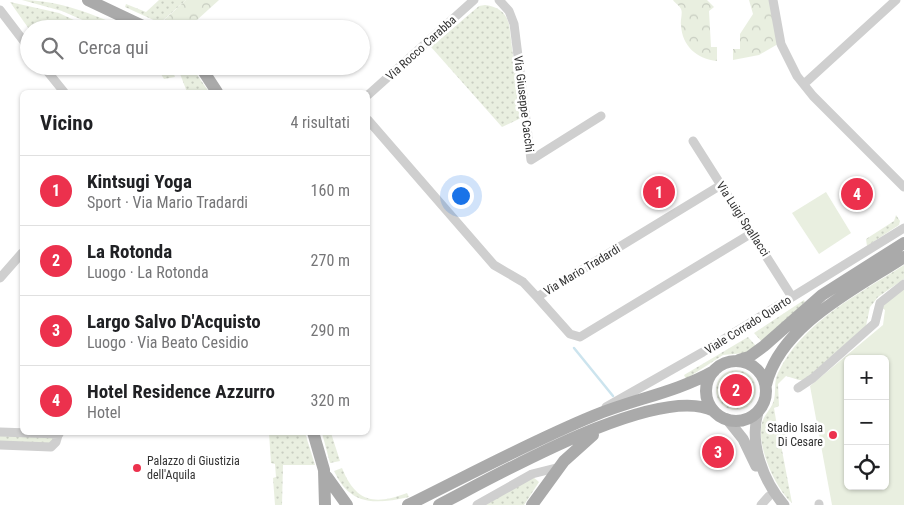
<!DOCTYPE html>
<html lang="it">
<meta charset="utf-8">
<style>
:root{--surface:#fff;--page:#f6f6f6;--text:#202124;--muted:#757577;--line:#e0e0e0;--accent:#ec314d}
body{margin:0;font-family:"Roboto Condensed",sans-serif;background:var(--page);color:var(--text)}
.controls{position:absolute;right:15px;bottom:15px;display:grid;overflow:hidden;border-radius:8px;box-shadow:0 1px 4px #0004}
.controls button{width:45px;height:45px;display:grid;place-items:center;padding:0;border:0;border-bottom:1px solid var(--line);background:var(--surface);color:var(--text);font:25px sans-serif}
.you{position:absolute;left:460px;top:195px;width:18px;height:18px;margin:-12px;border:4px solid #fff;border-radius:50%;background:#1a73e8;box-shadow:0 0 0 8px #1a73e833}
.badge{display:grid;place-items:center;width:32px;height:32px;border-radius:50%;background:var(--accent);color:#fff;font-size:16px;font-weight:700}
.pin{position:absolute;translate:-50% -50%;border:2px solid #fff;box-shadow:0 1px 5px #0006}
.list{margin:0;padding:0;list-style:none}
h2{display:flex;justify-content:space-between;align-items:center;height:65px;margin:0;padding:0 20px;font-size:21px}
h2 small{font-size:16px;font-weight:400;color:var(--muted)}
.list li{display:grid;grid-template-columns:32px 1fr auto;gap:15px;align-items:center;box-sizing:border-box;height:70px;padding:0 20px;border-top:1px solid var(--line)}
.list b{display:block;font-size:19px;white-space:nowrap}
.list p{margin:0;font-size:16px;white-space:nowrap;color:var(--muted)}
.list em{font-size:16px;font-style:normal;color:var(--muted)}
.icon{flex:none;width:28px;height:28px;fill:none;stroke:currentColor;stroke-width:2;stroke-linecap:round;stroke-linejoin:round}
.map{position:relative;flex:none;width:904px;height:505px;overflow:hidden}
.search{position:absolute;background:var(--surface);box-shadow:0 1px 4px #0004;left:20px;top:20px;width:350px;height:55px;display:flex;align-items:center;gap:12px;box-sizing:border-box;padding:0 18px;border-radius:28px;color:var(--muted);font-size:19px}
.panel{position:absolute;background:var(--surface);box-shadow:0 1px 4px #0004;left:20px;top:90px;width:350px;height:345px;border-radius:8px}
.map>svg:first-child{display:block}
.grass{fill:url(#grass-dots)}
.forest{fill:url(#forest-crowns)}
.green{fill:#e9efe0;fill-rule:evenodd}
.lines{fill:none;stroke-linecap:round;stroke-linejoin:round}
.stream{stroke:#cce4ee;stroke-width:2.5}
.street{stroke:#cfcfcf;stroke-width:9}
.secondary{stroke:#bcbcbc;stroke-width:11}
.primary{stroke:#aaa;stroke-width:12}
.poi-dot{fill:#ec314d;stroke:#fff;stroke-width:2}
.labels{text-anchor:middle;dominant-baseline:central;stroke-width:5;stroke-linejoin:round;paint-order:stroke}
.street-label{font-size:12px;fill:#323232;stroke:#fff}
.poi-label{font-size:12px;fill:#323232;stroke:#fff;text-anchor:end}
</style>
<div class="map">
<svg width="904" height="505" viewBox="0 0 904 505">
<defs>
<pattern id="grass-dots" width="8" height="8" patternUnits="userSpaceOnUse" patternTransform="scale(1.25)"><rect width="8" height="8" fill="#e9efe0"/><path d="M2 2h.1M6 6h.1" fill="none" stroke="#c8cdc1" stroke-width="1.8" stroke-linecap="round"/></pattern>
<pattern id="forest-crowns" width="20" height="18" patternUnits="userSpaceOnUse" patternTransform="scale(1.25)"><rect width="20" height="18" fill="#e9efe0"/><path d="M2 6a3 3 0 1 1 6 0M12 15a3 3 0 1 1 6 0" fill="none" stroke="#c8cdc1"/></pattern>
</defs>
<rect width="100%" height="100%" fill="#fff"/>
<path class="grass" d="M22,0C59,0 93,14 127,29H103L62,11Z
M159,0H186L160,23L125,7L126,4L146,12Z
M10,2L59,13L93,29H29Z
M485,5C498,7 505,11 509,24L521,118L502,127L431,47L479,6Z
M156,66H171L175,77L164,79Z
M177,66H191L209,92H187Z
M896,215L900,221L899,225L867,246L866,239L894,221Z
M904,265V279L878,297L870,307L866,326L805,380H799L786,376L778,384L779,406L774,408L777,426L784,425L787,444L781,445L792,503C775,488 756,445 762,423C764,415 770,410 773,403C777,393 773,383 778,373C802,322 859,294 904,265Z
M804,300L805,302L762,342L754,333Z
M748,337L756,346L745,353L723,355L686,379L684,375Z
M716 390a20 20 0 1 1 40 0a20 20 0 1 1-40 0Z
M269,433H305L315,465H283L282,505H275L273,478L276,477L275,464L271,463Z
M322,433H331L340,461L330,463Z
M0,435L53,438V443H0Z
M342,468C356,503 375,505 407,493L409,497C373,505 350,505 334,471Z
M532,476L539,482L524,505H486Z"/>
<path class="forest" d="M186,0H219L187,29H179L163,21Z
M673,0H707L714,7L709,11L711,47H717V61C697,59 682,46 681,25C680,21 683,13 681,9C680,6 675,3 673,0Z
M749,0H770L778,44L759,55L733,60V49H740V34L753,14Z"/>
<path class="green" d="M826,192L851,233L819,254L792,213Z
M904,288V505H832L810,386L883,325L885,310L882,308L886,301ZM848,359H885V486H848Z"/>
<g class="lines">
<path class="stream" d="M574,348L613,396"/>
<path class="street" d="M499,0L509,11L514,24L531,160L601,116
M773,0L781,44L797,76L813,96L904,187
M0,10L29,48
M43,66L64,92
M804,84L896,0
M368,95L474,0
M368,120L494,265L523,282L537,297
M693,141L792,297
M721,185L537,297L570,334L580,337L752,233
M0,278L22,253
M798,388L813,378L875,323L880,303L904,284
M606,407L703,352L904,228
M0,432L59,434
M0,445L51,447L56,442L59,432
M819,504V505
M477,505L532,474L560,467
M761,505L769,496"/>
<path class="secondary" d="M758,412C749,443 763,481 784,505
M727,419L743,439L756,466"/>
<path class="primary" d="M88,0L149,29
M200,66L217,92
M739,360L749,357L764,346L822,295L904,243
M706 391a30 30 0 1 1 60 0a30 30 0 1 1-60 0Z
M766,385C780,325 857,288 904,257
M313,432L324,470L325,505
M327,477L347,505
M408,505C469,475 530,442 593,416C633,399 675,393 714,371
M439,505C494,477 658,382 714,411
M532,505L564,461L593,435"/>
</g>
<g class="poi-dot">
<circle cx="833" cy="435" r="5"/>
<circle cx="137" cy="468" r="5"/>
</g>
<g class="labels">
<g class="street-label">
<text transform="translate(421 48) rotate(-42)">Via Rocco Carabba</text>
<text transform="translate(524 104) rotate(83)">Via Giuseppe Cacchi</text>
<text transform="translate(743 219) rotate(57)">Via Luigi Spallacci</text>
<text transform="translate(582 270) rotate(-31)">Via Mario Tradardi</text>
<text transform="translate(748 325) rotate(-32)">Viale Corrado Quarto</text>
</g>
<g class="poi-label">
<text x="823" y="428">Stadio Isaia<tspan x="823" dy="14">Di Cesare</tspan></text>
<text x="147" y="461" text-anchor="start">Palazzo di Giustizia<tspan x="147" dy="14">dell'Aquila</tspan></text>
</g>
</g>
</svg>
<div class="controls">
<button>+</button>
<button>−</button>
<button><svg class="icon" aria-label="locate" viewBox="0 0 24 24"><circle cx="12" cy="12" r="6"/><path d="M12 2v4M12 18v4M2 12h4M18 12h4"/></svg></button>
</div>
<div class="you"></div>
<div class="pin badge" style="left:659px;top:192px">1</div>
<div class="pin badge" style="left:736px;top:390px">2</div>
<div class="pin badge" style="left:718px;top:452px">3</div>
<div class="pin badge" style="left:857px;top:194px">4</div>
<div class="search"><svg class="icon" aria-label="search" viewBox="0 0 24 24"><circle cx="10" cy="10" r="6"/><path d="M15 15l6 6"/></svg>Cerca qui</div>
<section class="panel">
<h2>Vicino<small>4 risultati</small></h2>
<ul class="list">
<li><span class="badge">1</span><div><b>Kintsugi Yoga</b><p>Sport · Via Mario Tradardi</p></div><em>160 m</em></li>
<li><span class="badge">2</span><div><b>La Rotonda</b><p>Luogo · La Rotonda</p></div><em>270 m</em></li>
<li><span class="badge">3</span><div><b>Largo Salvo D'Acquisto</b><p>Luogo · Via Beato Cesidio</p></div><em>290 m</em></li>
<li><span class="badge">4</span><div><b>Hotel Residence Azzurro</b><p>Hotel</p></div><em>320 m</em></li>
</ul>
</section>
</div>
